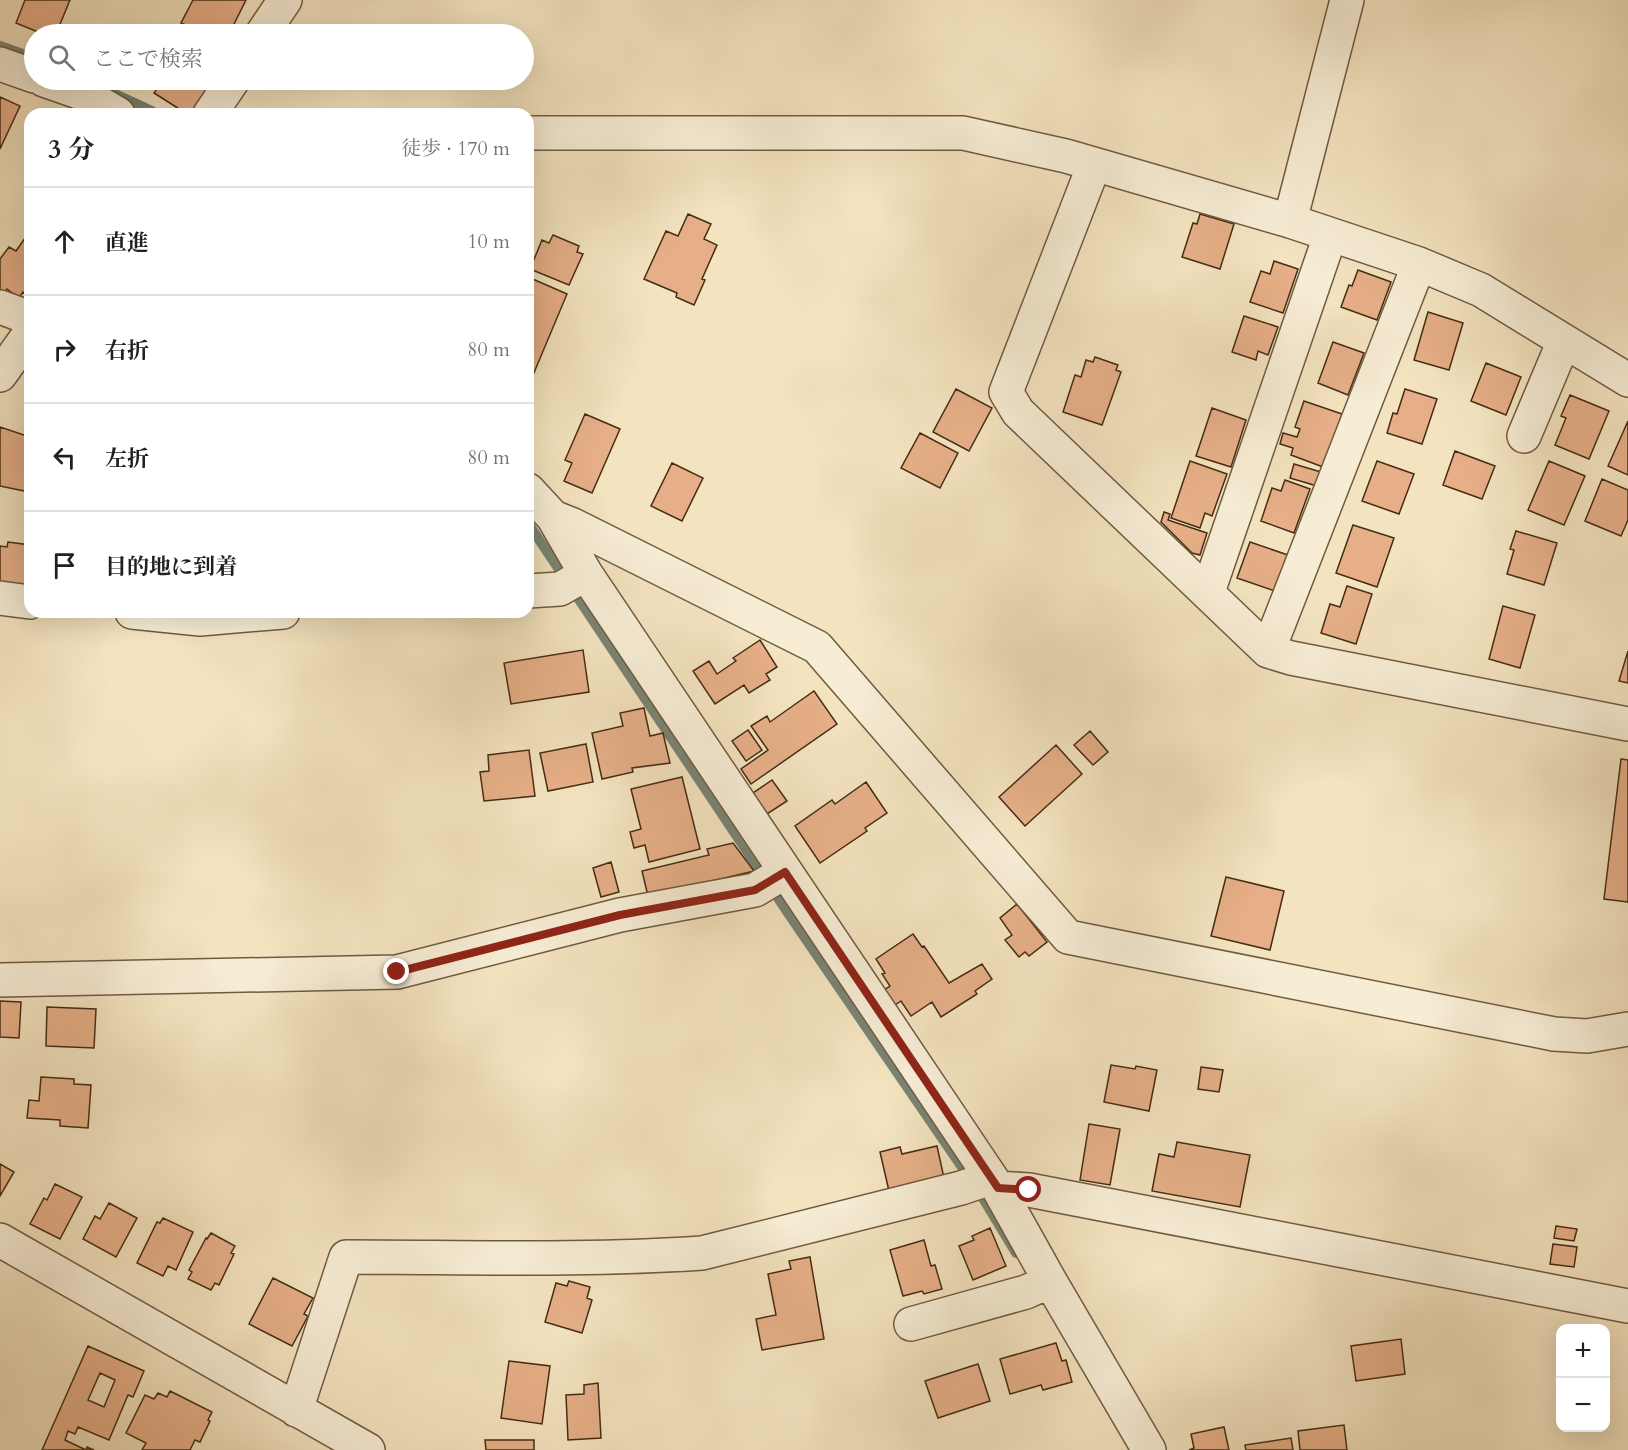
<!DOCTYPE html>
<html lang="ja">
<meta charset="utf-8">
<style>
:root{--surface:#fff;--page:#f6f6f6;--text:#202124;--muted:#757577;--line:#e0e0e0}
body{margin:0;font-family:Cardo,"Noto Serif JP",serif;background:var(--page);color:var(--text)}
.controls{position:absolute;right:18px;bottom:18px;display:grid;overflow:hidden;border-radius:12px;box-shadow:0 6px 24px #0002}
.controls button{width:54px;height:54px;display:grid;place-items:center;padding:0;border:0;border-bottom:2px solid var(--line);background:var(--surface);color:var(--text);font:30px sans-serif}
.stop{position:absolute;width:18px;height:18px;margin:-14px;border:4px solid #8f2418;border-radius:50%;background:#fff}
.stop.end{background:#8f2418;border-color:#fff;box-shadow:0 2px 6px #0008}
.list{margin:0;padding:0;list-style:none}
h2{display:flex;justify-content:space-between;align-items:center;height:78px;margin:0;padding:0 24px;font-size:26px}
h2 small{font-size:20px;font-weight:400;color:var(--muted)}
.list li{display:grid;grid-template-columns:39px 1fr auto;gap:18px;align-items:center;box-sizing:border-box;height:108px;padding:0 24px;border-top:2px solid var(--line)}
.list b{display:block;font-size:22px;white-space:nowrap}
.list em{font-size:20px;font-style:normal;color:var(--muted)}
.icon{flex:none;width:33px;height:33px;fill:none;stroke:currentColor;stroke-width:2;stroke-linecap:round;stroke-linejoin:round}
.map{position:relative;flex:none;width:1628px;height:1450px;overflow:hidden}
.search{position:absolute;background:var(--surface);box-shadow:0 6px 24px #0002;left:24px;top:24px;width:510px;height:66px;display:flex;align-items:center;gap:15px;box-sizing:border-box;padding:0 21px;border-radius:33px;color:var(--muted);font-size:22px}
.panel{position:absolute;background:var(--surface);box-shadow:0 6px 24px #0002;left:24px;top:108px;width:510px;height:510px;border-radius:18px}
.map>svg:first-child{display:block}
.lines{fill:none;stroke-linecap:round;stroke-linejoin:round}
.stream{stroke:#798473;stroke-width:10}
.building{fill:#e6af87;stroke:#452c15;stroke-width:1.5;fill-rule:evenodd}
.minor-casing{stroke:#705a40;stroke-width:36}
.minor{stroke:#f7edd5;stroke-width:33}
.route{stroke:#8f2418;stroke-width:8}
</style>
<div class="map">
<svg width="1628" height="1450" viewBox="0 0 1628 1450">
<rect width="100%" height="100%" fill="#f3e3bf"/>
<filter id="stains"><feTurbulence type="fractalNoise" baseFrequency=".00333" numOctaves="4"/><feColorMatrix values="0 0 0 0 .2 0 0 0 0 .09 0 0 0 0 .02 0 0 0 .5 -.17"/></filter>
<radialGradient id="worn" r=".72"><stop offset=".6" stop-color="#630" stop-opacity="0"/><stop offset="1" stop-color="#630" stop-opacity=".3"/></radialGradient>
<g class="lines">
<path class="stream" d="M0,46L34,58
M115,94L152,111
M528,523L790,916L981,1195L1016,1253"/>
</g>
<path class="building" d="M25,0H70L56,34H43L16,23Z
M193,0H246L229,34H205L181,23Z
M158,80H215L192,113L190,111L187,114L154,93L156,90L152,87Z
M0,97L20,106L0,149Z
M688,214L711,224L704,239L717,245L702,279L705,280L694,305L676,297L677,293L644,279L666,231L678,236Z
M1200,214L1234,224L1220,269L1182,257L1193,223L1197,224Z
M30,231V297L23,292L19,298L7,289L4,293L0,291V259L9,247L16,251Z
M553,235L579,246L577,252L583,254L569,285L530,269L542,240L549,243Z
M1274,261L1298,269L1283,313L1250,302L1261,271L1270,274Z
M1358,270L1391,282L1377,320L1341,307L1349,285L1352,286Z
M528,277L567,294L528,387Z
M1428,312L1463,323L1449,370L1414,360Z
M1244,316L1278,327L1268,355L1258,351L1256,360L1232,352Z
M1333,342L1364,353L1348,395L1318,383Z
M1095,357L1118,365L1116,370L1121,372L1102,425L1063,412L1075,375L1081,377L1086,360L1093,362Z
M1486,363L1521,377L1506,415L1471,401Z
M956,389L992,408L969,451L933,432Z
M1405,389L1437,399L1422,444L1387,433L1393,413L1397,414Z
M1570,395L1609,411L1589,459L1555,445L1566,418L1561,416Z
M1304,401L1342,414L1323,467L1291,455L1293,448L1280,444L1283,433L1297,437L1300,429L1295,427Z
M1212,408L1246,420L1231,467L1196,456Z
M585,414L620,429L592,493L564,481L572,463L565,460Z
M1628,421V475L1608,466Z
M0,427L30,437L29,492L0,486Z
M920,433L958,453L940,488L901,468Z
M1455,451L1495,466L1482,499L1443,485Z
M1190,461L1227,474L1212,516L1205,513L1200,528L1171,518Z
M1377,461L1414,474L1399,514L1362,501Z
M1549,461L1585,476L1564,525L1528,510Z
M672,463L703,478L682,521L651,506Z
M1294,464L1321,472L1317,486L1290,478Z
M1602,479L1628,490V520L1621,536L1585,521Z
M1285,480L1310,489L1294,533L1261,521L1272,488L1281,491Z
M1164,512L1170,514L1168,520L1207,533L1200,555L1192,553L1161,522Z
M1353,525L1394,538L1377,587L1336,573Z
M1516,531L1557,543L1544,585L1507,574L1514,550L1510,549Z
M8,542L30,545V591L0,588V546L7,547Z
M1250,542L1288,555L1275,591L1237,578Z
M1347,586L1372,594L1356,644L1321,633L1330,604L1340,607Z
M1503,606L1535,615L1520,668L1489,659Z
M760,640L777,667L766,674L770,680L749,693L744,685L715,704L693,671L709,661L717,674L736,661L733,658Z
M583,650L589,692L511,704L504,663Z
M1628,651V683L1619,681Z
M814,691L837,724L751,784L741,769L768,750L751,726L767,716L770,722Z
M644,708L650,736L663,733L670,763L632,768L633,772L602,779L592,733L623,726L620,713Z
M748,730L762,750L746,761L732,741Z
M1090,731L1108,752L1093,765L1074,745Z
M586,744L593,782L548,791L540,753Z
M1056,745L1082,774L1025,826L999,797Z
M529,750L535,796L484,801L480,772L489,771L488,755Z
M1621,759L1628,760V902L1604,899Z
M682,777L700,849L649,862L645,845L634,848L630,832L641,829L631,789Z
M772,780L787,801L767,814L753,793Z
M866,782L887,813L865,828L867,831L820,863L795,826L832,800L835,804Z
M733,843L754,871L648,896L642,871L709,855L707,849Z
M611,862L619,892L601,897L593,868Z
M1226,877L1284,891L1270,950L1211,936Z
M1017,904L1047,942L1029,956L1025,952L1019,957L1005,940L1012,935L1000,918Z
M913,934L922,947L924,946L949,983L982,964L992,979L975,991L977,994L941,1017L932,1002L911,1016L901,1001L895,1005L884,990L890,986L882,974L885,973L876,959Z
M0,1001L21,1002L19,1038L0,1037Z
M47,1007L96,1009L94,1048L46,1046Z
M1111,1065L1135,1069L1136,1066L1157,1070L1149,1111L1104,1102Z
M1201,1067L1223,1070L1219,1092L1198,1089Z
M41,1077L74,1079V1084L91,1085L88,1128L60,1126V1120L27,1118L29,1100L39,1101Z
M1089,1124L1120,1129L1110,1185L1080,1180Z
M1177,1142L1250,1155L1240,1207L1152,1191L1159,1154L1174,1157Z
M937,1146L944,1178L889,1191L880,1152L900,1147L902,1154Z
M0,1164L14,1172L0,1196Z
M55,1184L82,1197L60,1239L30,1224L44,1198L47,1200Z
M109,1203L137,1218L116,1257L83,1239L95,1216L100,1219Z
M163,1218L193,1232L176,1270L168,1266L163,1276L137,1263L157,1222L160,1223Z
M1556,1226L1577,1229L1574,1241L1554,1238Z
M990,1228L1006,1266L973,1280L959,1246L974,1240L972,1236Z
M211,1233L235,1246L231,1253L234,1254L219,1285L215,1283L211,1290L188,1279L192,1272L189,1270L206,1238L207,1239Z
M924,1240L931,1266L935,1265L942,1289L924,1294L922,1291L903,1296L890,1250Z
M1553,1244L1577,1247L1574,1267L1550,1264Z
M810,1257L824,1339L762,1350L756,1319L776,1315L768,1274L791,1269L789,1261Z
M273,1278L313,1298L304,1314L308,1316L292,1346L249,1324Z
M569,1281L590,1287L587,1298L592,1300L582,1333L545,1322L556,1283L567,1286Z
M1401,1339L1405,1374L1356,1381L1351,1346Z
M1056,1343L1062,1361L1066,1360L1072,1382L1043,1390L1041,1385L1010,1394L1000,1359Z
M88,1346L144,1371L133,1397L128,1395L109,1440L78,1427L75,1434L68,1431L65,1440L86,1450L87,1447L94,1450H42ZM100,1373L115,1380L104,1407L88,1400Z
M509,1361L550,1366L542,1424L501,1418Z
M978,1364L990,1401L938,1418L925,1381Z
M598,1383L601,1438L568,1440L566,1395L584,1394V1385Z
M170,1391L212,1412L208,1420L210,1421L200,1442L195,1440L190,1450H142L146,1443L126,1433L145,1395L154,1399L158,1393L167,1397Z
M1344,1425L1347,1450H1300L1298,1431Z
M1224,1427L1229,1450H1189L1194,1448L1191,1434Z
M1291,1438L1293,1450H1246L1245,1445Z
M485,1440H534V1450H486Z"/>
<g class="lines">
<g class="minor-casing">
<path id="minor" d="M262,34L285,0
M0,64L34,76
M44,80L84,94L118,114
M210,114L233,80
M528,133H963L1066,156L1290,221L1419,264L1481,290L1628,380
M1094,165L1006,392L1018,412L1268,651L1291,658L1628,724
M1290,221L1347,0
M0,307L30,318
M0,375L30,333
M1524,436L1564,341
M528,490L553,517L586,574L998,1188L1050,1281L1149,1450
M553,517L573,525L817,647L1068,937L1554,1034L1587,1036L1628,1029
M528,591L560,589L586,574
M1208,592L1330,236
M0,598L30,602
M132,612L200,619L283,612
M1268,651L1419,264
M0,980L397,972L620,915L755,890L785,872
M998,1188L1029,1190L1628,1306
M0,1240L368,1450
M911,1324L1026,1292L1050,1281
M296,1410L346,1257C465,1257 584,1261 702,1253L961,1188L991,1178"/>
</g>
<use href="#minor" class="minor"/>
</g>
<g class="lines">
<path class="route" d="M397,972L620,915L755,890L785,872L998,1188L1029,1190"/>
</g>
<rect width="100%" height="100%" filter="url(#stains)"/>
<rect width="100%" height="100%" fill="url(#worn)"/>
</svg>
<div class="controls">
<button>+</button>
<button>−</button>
</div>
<div class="stop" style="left:1029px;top:1190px"></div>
<div class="stop end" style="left:397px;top:972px"></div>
<div class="search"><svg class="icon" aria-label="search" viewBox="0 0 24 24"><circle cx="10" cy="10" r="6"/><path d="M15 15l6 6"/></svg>ここで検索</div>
<section class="panel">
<h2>3 分<small>徒歩 · 170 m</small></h2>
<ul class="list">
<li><svg class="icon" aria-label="ahead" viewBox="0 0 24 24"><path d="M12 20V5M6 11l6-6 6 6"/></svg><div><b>直進</b></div><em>10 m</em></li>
<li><svg class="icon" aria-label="right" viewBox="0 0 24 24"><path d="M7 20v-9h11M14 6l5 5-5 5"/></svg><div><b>右折</b></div><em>80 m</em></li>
<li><svg class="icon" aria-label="left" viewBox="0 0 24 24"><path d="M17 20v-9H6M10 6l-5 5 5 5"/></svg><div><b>左折</b></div><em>80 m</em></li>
<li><svg class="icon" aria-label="arrive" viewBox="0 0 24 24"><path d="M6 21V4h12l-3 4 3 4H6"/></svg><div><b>目的地に到着</b></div></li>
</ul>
</section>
</div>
